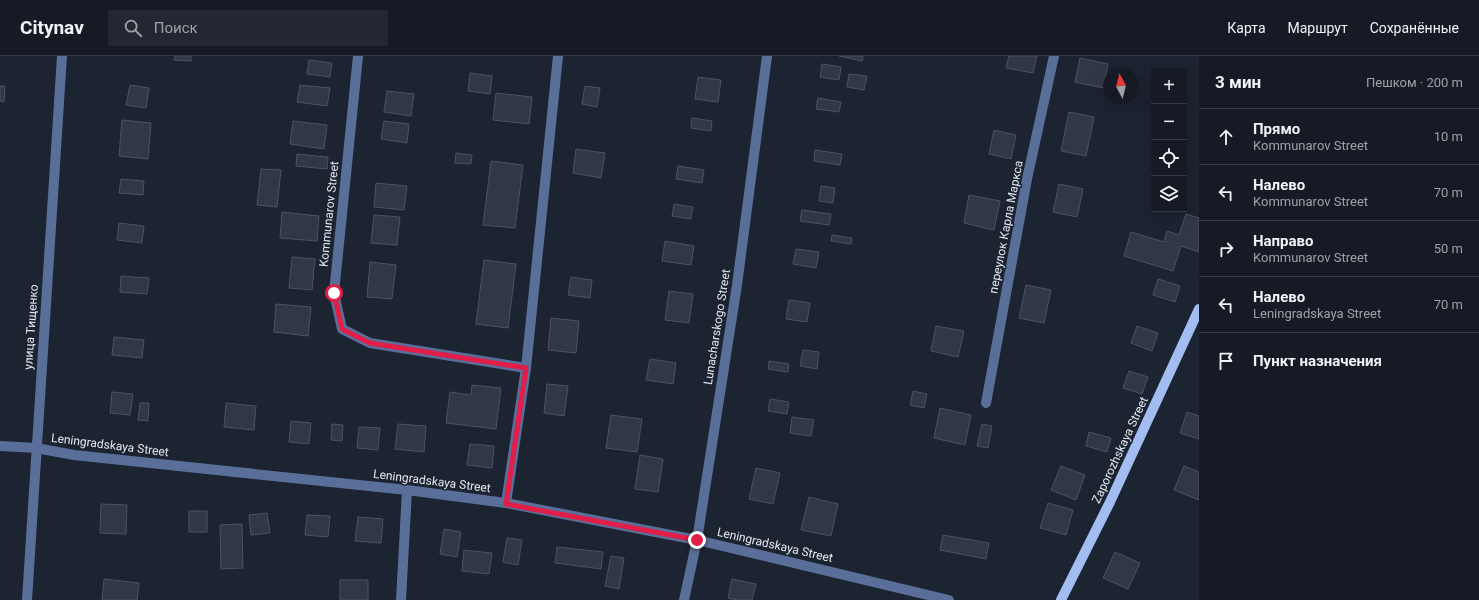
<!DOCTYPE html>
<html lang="ru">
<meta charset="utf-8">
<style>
:root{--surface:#151a25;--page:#222732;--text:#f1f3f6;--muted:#9da1a7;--line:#343842}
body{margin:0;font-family:Roboto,sans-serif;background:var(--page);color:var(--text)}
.controls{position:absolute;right:12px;top:12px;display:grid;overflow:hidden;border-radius:0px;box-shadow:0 4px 16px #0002}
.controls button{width:36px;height:36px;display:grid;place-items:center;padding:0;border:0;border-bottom:1px solid var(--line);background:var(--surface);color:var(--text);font:20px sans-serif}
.compass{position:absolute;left:1103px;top:12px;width:36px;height:36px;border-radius:50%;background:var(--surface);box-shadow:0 4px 16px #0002;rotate:353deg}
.stop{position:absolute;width:12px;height:12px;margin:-9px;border:3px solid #e11d48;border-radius:50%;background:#fff}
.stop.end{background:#e11d48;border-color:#fff;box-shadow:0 1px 4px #0008}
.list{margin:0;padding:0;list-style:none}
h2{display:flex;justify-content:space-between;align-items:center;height:52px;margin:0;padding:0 16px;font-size:17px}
h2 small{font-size:13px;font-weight:400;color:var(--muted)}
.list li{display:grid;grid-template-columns:26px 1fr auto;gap:12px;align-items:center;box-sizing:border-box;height:56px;padding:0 16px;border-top:1px solid var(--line)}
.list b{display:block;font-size:15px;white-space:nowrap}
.list p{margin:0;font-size:13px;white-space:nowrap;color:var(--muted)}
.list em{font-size:13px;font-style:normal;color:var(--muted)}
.icon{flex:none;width:22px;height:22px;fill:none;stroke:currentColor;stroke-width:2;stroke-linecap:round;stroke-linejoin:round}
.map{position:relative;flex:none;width:1199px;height:544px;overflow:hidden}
header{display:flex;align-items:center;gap:24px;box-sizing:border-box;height:56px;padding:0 20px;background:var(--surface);border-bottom:1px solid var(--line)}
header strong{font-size:19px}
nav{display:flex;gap:22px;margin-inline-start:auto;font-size:14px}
.search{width:280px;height:36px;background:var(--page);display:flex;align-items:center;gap:10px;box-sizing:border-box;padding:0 14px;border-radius:0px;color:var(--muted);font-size:15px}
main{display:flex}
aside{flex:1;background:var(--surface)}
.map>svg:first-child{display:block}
.building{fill:#303847;stroke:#4a5363}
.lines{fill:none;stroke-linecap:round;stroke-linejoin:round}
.minor{stroke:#596f99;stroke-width:10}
.major{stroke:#a1bdf1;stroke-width:10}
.route{stroke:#e11d48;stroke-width:5}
.labels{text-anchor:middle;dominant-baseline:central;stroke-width:3;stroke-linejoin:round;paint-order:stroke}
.street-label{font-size:12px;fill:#e2e8f1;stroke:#1c2331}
</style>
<header>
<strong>Citynav</strong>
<div class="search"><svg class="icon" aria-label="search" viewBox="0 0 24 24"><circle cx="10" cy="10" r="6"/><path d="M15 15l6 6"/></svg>Поиск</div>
<nav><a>Карта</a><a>Маршрут</a><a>Сохранённые</a></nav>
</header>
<main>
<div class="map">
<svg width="1199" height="544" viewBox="0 0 1199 544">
<rect width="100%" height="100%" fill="#1c2331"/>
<path class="building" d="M175,0H191V5L174,4Z
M839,0H863L862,5Z
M1009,0H1037L1033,17L1006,12Z
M1080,2L1108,8L1103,32L1075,26Z
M309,4L332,7L330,21L307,18Z
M822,8L841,11L839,24L820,21Z
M470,17L492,20L490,38L468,35Z
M849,18L867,20L864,34L847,31Z
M698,21L721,24L718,46L695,43Z
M130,29L149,32L146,52L126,49Z
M300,29L330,32L327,50L297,46Z
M0,30H5L4,46L0,45Z
M585,30L600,32L597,51L582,48Z
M387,35L414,38L411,60L384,56Z
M496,37L532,41L529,68L493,64Z
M818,42L841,46L839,56L816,53Z
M1069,56L1094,61L1086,100L1061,95Z
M692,62L712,65L711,75L691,72Z
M122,64L151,67L148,103L119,100Z
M293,65L327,69L324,93L290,88Z
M384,65L409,68L407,87L381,83Z
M994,74L1016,79L1011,103L989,98Z
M576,93L605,97L601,122L573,117Z
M815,94L842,98L840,109L814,105Z
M456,97L472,99L471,108L455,107Z
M297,98L328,101L327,113L296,110Z
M491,105L523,109L515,172L483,169Z
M678,110L704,114L702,127L676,123Z
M261,113L281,114L277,151L257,149Z
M121,123L144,125L143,139L119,137Z
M376,127L407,130L404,154L374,151Z
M1059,128L1083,133L1077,161L1053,156Z
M821,130L835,132L833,147L819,145Z
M969,139L1000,145L994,174L964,167Z
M674,148L693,151L691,163L672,160Z
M802,154L831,158L829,169L800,165Z
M282,156L319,160L317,185L280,182Z
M1186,158L1199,162V196L1181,190L1173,215L1124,200L1131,176L1164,186L1167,175L1179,179Z
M374,159L400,161L397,189L371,187Z
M119,167L144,170L142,187L117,184Z
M832,179L852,182L851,188L831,185Z
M665,185L694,190L691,209L662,205Z
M796,193L819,196L816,212L793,208Z
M292,201L315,203L312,234L289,232Z
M484,204L516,208L508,272L476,268Z
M370,206L396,209L392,243L367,241Z
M121,220L149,222L147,238L120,236Z
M571,221L592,224L590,242L568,239Z
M1158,223L1180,230L1175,246L1153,239Z
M1026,229L1051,234L1044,267L1019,262Z
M669,235L693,238L689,267L665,264Z
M789,244L810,247L807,266L786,263Z
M276,248L311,251L308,280L274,276Z
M551,262L579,265L576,297L548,294Z
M936,270L964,275L958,301L931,295Z
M1137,270L1158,277L1152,295L1131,287Z
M114,281L144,284L142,302L112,299Z
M803,294L819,296L817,313L800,310Z
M650,303L676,307L673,328L646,324Z
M769,305L789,308L788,316L768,313Z
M1129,315L1148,321L1142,338L1123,332Z
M547,328L568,330L564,360L544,357Z
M472,329L501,332L496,373L446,367L450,336L471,339Z
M913,335L927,338L924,352L910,349Z
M112,336L133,338L130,359L110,357Z
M770,343L789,346L787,358L768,355Z
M140,347H149L148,365L138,364Z
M226,347L256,350L254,374L224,371Z
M940,352L971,359L965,389L934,382Z
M1187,356L1199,360V383L1180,377Z
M611,359L642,363L637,396L606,392Z
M792,361L814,364L811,380L790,377Z
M291,365L311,367L309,388L289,386Z
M332,368L343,369L342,385L331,384Z
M398,368L426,370L424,396L395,393Z
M982,368L992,370L988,392L977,390Z
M359,371L380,372L378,394L357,392Z
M1089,376L1111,382L1107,396L1086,390Z
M470,388L494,390L492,412L467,409Z
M640,399L663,403L658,436L635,433Z
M1061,410L1085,419L1076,444L1051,434Z
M1184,410L1199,416V444L1174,434Z
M756,412L780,417L773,448L749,443Z
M809,441L838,448L831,480L801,474Z
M1048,447L1073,454L1066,479L1040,472Z
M101,448L127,449L126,478L100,477Z
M189,455H207V476H189Z
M267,457L270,477L251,479L249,459Z
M307,459L330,460L328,481L305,479Z
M358,461L383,463L381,487L355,485Z
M242,468L243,512L221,513L220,469Z
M444,473L461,476L457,501L440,498Z
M943,479L989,487L986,503L940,494Z
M507,482L522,484L518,509L503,506Z
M557,491L603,496L601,513L555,507Z
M464,494L492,497L489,518L462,515Z
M1115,496L1140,507L1128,533L1103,522Z
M611,500L624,502L619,533L605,530Z
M104,523L139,527L137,544H102Z
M732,523L756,528L752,544H738L728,542Z
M340,524H368V544H340Z"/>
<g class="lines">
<path class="minor" d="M358,0L334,237L342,273L370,287L526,312
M986,347L1027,123L1054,0
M0,390L36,392L74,399L407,434L506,447L697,484L949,544
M506,447L526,312L558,0
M27,544L62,0
M401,544L407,434
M684,544L697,484L737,229L767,0"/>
<path class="major" d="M1061,544L1110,446L1199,253"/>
</g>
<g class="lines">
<path class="route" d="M334,237L342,273L370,287L526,312L506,448L697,484"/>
</g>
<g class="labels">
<g class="street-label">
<text transform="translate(329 158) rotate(-84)">Kommunarov Street</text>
<text transform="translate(1006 171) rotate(-79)">переулок Карла Маркса</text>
<text transform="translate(31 271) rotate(-86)">улица Тищенко</text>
<text transform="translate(717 271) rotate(-81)">Lunacharskogo Street</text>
<text transform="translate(110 389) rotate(7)">Leningradskaya Street</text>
<text transform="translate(1120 394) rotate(-65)">Zaporozhskaya Street</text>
<text transform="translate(432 425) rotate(7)">Leningradskaya Street</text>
<text transform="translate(775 489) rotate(13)">Leningradskaya Street</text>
</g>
</g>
</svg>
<div class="controls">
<button>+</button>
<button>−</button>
<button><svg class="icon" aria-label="locate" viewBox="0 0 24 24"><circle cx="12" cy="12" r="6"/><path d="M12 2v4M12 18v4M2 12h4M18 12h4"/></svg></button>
<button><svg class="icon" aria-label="layers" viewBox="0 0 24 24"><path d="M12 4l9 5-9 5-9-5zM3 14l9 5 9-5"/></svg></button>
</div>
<svg class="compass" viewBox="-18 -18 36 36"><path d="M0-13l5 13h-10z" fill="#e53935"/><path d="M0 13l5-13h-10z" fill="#9da1a7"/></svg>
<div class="stop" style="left:334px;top:237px"></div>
<div class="stop end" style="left:697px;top:484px"></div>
</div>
<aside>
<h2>3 мин<small>Пешком · 200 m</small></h2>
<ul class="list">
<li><svg class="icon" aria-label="ahead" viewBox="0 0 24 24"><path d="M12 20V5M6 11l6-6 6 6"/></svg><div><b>Прямо</b><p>Kommunarov Street</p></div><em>10 m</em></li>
<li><svg class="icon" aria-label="left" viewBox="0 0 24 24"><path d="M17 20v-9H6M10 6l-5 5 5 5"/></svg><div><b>Налево</b><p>Kommunarov Street</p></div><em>70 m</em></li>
<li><svg class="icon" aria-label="right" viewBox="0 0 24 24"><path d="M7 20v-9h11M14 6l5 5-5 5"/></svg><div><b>Направо</b><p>Kommunarov Street</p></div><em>50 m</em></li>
<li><svg class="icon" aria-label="left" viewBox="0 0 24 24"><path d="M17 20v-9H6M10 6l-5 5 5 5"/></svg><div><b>Налево</b><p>Leningradskaya Street</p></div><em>70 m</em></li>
<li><svg class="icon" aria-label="arrive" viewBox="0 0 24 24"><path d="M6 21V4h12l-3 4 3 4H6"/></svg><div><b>Пункт назначения</b></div></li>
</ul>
</aside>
</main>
